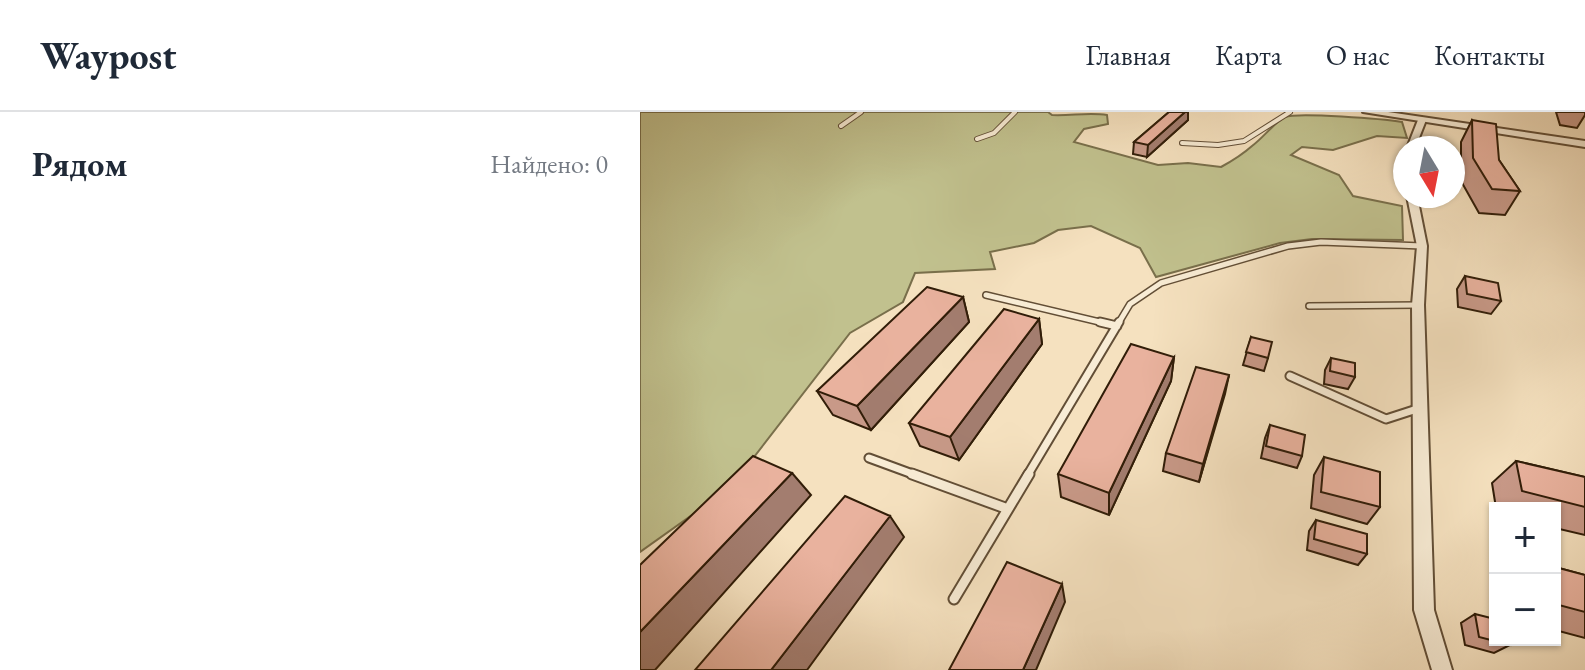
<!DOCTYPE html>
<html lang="ru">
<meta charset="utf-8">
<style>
:root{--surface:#fff;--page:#f2f2f3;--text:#1f2937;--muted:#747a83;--line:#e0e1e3}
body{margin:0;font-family:"EB Garamond",serif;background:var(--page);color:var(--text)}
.controls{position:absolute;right:24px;bottom:24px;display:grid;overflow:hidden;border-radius:0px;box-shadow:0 2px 6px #0004}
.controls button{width:72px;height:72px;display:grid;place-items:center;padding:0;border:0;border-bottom:2px solid var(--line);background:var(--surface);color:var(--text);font:40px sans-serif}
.compass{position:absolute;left:753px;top:24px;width:72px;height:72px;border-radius:50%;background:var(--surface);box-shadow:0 2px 6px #0004;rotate:170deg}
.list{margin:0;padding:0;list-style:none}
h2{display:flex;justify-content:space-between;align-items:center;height:104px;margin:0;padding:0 32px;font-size:34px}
h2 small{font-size:26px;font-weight:400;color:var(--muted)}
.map{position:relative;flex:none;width:945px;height:558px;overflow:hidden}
header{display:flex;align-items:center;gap:48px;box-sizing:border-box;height:112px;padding:0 40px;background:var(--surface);border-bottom:2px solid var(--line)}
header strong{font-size:38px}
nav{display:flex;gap:44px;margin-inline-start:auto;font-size:28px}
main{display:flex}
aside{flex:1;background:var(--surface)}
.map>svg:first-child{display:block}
.green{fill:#c1c18e;stroke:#796f4b;stroke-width:2}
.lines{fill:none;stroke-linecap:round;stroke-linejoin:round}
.service-far3-casing{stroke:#624e36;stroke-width:6}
.service-far2-casing{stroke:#624e36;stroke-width:8}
.service-far1-casing{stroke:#624e36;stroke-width:11}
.service-casing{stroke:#624e36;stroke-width:13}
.minor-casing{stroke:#624e36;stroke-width:4}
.tertiary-casing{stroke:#624e36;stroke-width:4}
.service-far3{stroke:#f8ecd5;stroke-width:4}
.service-far2{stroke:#f8ecd5;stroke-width:5}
.service-far1{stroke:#f8ecd5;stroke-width:7}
.service{stroke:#f8ecd5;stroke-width:9}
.minor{fill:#f8ecd5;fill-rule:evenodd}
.tertiary{fill:#f8ecd5;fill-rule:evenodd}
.wall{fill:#c89988;stroke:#311d08;stroke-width:2}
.shaded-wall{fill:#a37d6f;stroke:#311d08;stroke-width:2}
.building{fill:#e9b29e;stroke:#311d08;stroke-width:2}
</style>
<header>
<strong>Waypost</strong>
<nav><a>Главная</a><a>Карта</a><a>О нас</a><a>Контакты</a></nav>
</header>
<main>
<aside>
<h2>Рядом<small>Найдено: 0</small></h2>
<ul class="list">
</ul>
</aside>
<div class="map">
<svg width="945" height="558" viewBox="0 0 945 558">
<rect width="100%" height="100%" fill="#f5e1bf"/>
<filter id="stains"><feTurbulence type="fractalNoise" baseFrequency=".0025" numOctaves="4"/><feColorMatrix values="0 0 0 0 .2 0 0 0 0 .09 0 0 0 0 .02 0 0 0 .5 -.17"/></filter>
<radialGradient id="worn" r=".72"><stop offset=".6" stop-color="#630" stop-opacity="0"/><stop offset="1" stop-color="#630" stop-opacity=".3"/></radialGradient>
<path class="green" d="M0,0H408L412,3C431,4 449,0 467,3L468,12L444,17L434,30L518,53L548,51L581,55C592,49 603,42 612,34C623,26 633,12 645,5C658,0 744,7 762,10L767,26L737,24L693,38L662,35L651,43L699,63L713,84L762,94L763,128L672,127L640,131L516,165L500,136L451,114L418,118L394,131L350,140L355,157L275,161L263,190L210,221L90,376L0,440Z"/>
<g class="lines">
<g class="service-far3-casing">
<path id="service-far3" d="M201,14L221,0
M337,27L354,21L375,0
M542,31L578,33L604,29L650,0"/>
</g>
<g class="service-far2-casing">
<path id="service-far2" d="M346,183L468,212
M669,194L778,193
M478,212L490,192L521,171L648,134L681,130L782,134"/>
</g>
<g class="service-far1-casing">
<path id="service-far1" d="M460,210L477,214
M650,264L746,307L780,296
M229,346L278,364
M387,364L479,210"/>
</g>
<g class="service-casing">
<path id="service" d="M272,362L368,397
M314,487L389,362"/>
</g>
<g class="minor-casing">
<path id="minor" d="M782,6L786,8L775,36H767L778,8Z
M765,49V68L760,65L761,52Z
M767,84H777L787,134L784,193L794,498L812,558H792L774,498L772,193L777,134Z"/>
</g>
<g class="tertiary-casing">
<path id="tertiary" d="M723,0H748L945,29V35Z"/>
</g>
<use href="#service-far3" class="service-far3"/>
<use href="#service-far2" class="service-far2"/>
<use href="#service-far1" class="service-far1"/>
<use href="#service" class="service"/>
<use href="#minor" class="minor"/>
<use href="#tertiary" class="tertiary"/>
</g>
<path class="wall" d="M529,0H548V8L507,45L493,42L494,30Z
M916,0H945V3L937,16L920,13Z
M832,8L880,79L865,103L839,101L821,69V30Z
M825,164L861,189L851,202L818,195L817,177Z
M323,185L329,210L231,318L193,303L177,279Z
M399,207L402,232L319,348L280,334L269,311Z
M611,225L628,246L624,259L603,253Z
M534,245L531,269L469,403L421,385L418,362Z
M691,246L715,265L708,277L684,272L685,258Z
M589,263L559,370L523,359L526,341Z
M630,313L662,344L657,356L621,346L625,326Z
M684,345L740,395L727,412L671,396L674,363Z
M876,349L945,365V423L915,416V396H856L852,371Z
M676,408L727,442L718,453L667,438L669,419Z
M915,455L945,463V526L915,518Z
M835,502L870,533L854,541L825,533L821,511Z"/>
<path class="shaded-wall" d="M545,0H548V8L507,45L508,33Z
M323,185L329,210L231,318L217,294Z
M399,207L402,232L319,348L310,325Z
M534,245L531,269L469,403V381Z
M589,263L585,282L559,370L563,352Z
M152,361L171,383L15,558H0V520Z
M250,404L264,425L167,558H131Z
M422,472L425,490L396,558H383Z"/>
<path class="building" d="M529,0H545L508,33L494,30Z
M832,8L856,12L859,48L880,79L852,77L833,46Z
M825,164L858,171L861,189L827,182Z
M287,175L323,185L217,294L177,279Z
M364,197L399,207L310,325L269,311Z
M611,225L632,230L628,246L606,240Z
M491,232L534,245L469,381L418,362Z
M691,246L715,251V265L690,259Z
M556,255L589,263L563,352L526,341Z
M630,313L665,323L662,344L626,334Z
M113,344L152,361L0,520V453Z
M684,345L740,360V395L681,380Z
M876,349L945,365V395L882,379Z
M205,384L250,404L131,558H55Z
M676,408L727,422V442L674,427Z
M367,450L422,472L383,558H309Z
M915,455L945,463V500L915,492Z
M835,502L855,507V528H869L870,533L839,525Z"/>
<rect width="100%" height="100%" filter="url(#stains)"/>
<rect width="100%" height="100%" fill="url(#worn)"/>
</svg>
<div class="controls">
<button>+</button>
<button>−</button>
</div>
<svg class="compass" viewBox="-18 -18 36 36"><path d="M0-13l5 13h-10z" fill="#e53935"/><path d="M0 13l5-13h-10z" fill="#747a83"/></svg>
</div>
</main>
